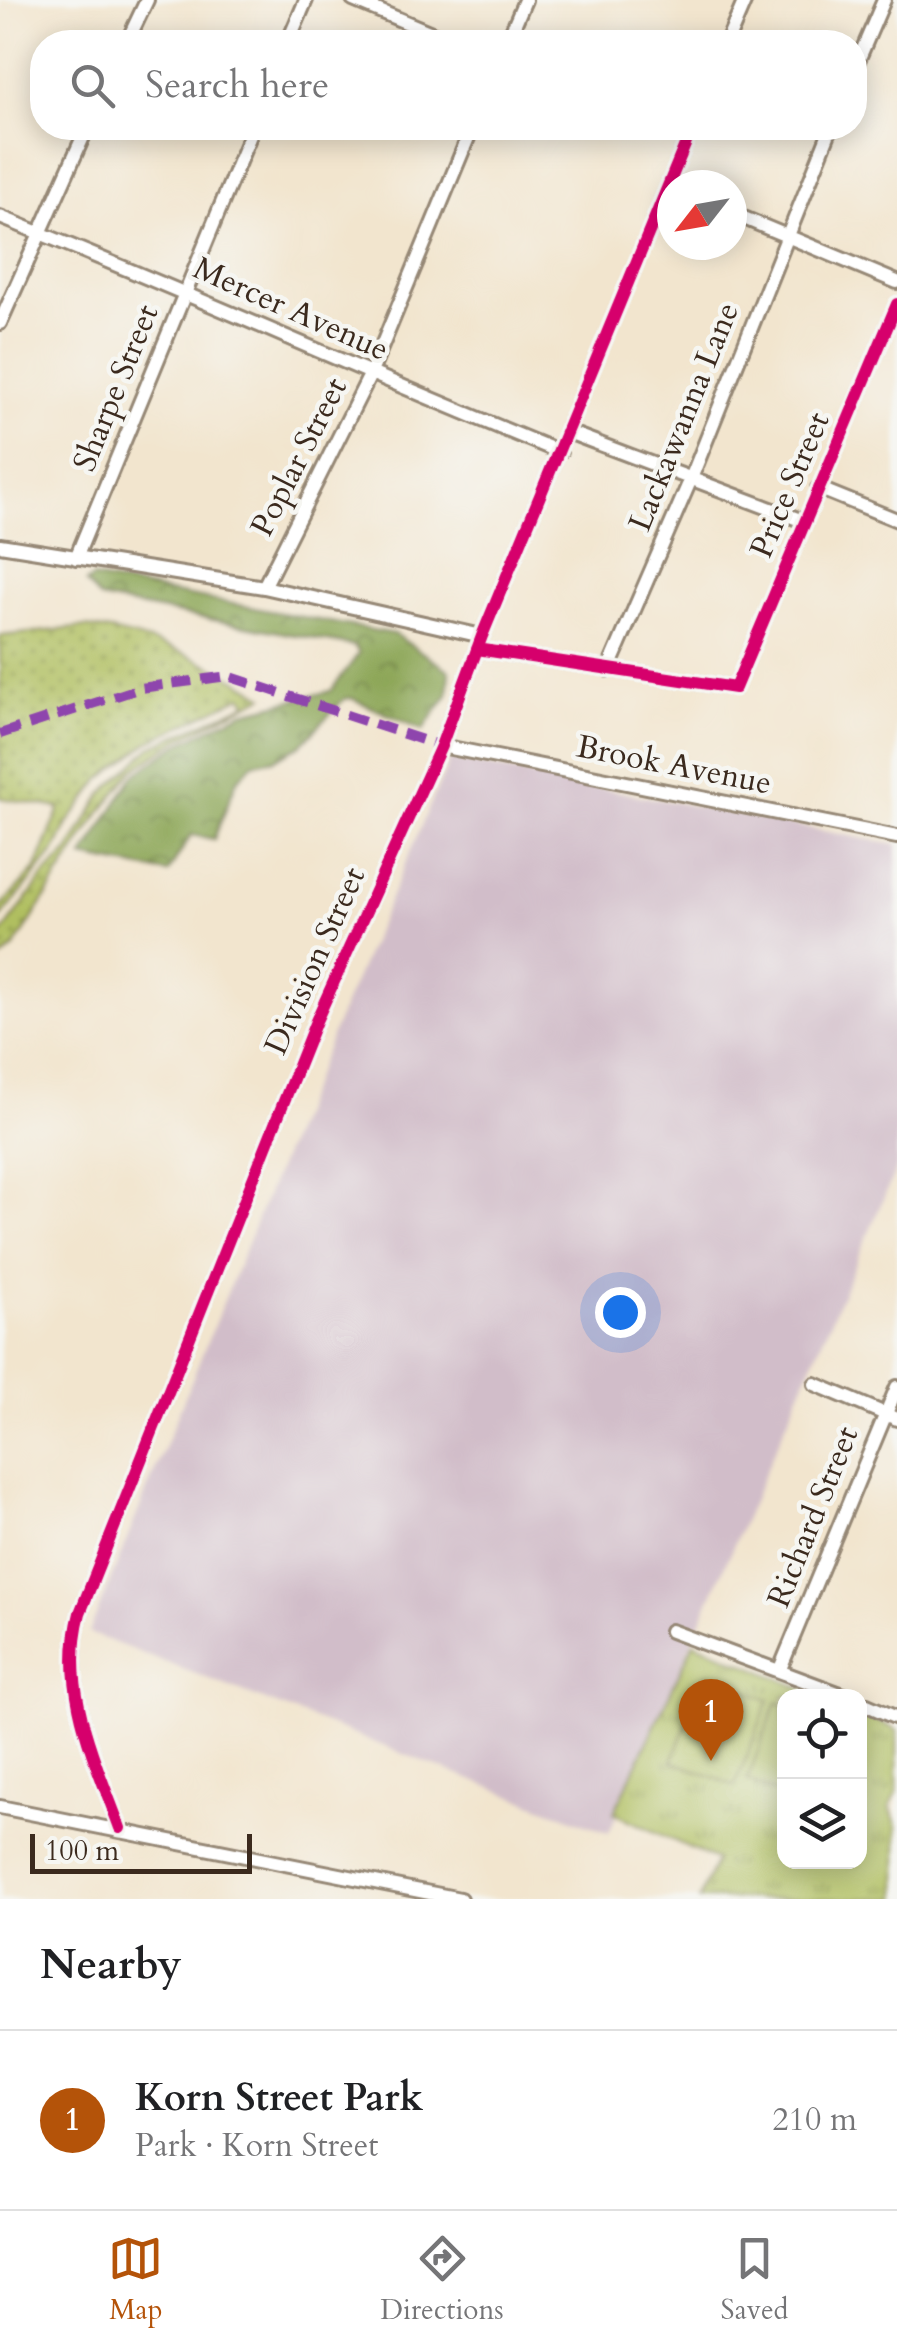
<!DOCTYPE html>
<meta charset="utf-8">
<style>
:root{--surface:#fff;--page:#f6f6f6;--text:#202124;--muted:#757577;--line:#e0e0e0;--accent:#b45309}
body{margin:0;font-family:Cardo,serif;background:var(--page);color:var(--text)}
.controls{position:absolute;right:30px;bottom:30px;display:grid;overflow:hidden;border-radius:20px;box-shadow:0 5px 25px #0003}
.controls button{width:90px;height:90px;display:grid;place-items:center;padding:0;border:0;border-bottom:2px solid var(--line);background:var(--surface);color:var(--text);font:50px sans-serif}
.compass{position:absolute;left:657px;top:170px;width:90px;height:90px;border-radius:50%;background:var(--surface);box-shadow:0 5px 25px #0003;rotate:239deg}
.scale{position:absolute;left:30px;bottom:25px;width:222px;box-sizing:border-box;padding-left:10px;border:5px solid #3b2a1e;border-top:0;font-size:28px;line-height:35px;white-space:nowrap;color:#3b2a1e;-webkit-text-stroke:8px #f6f6f2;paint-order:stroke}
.you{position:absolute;left:620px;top:1312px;width:35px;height:35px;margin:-25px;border:8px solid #fff;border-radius:50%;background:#1a73e8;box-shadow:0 0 0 15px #1a73e833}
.badge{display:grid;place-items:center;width:65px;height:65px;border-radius:50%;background:var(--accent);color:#fff;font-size:32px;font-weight:700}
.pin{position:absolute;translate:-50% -82px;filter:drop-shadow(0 2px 5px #0008)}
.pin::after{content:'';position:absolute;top:52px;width:35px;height:30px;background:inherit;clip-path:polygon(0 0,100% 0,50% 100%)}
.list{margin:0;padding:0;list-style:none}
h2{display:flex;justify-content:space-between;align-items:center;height:130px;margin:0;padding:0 40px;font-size:42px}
h2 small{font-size:32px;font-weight:400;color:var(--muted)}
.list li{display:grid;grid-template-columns:65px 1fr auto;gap:30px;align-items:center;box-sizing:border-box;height:180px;padding:0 40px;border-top:2px solid var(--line)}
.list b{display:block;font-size:38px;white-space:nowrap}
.list p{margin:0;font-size:32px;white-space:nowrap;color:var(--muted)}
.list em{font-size:32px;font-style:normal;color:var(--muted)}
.icon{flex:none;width:55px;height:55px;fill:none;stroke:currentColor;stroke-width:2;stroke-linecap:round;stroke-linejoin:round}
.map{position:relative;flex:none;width:897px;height:1899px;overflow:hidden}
.search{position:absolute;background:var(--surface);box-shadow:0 5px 25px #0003;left:30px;right:30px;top:30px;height:110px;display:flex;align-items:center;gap:25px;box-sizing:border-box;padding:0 35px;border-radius:40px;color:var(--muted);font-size:38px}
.sheet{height:310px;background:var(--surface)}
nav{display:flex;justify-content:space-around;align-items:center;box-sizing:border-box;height:140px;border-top:2px solid var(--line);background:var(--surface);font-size:28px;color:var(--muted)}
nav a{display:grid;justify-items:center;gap:5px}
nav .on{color:var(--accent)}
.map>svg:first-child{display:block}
.industrial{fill:#d1bdc9}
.grass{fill:url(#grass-dots);stroke:#767440;stroke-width:2.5}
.forest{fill:url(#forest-crowns);stroke:#64683a;stroke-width:2.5}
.park{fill:url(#park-tufts);stroke:#767440;stroke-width:2.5}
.garden{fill:#b0bf61;stroke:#767440;stroke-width:2.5}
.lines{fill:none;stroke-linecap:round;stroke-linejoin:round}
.minor-casing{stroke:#968876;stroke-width:18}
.minor{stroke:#fff;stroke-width:12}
.quiet{stroke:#8e44ad;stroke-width:10;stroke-dasharray:20 10;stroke-linecap:butt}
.cycleway-casing{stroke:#f6f6f2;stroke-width:19}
.cycleway{stroke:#d6006c;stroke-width:12}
.labels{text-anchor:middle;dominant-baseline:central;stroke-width:9;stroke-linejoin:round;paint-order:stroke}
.street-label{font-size:32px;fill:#3b2a1e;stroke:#f6f6f2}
</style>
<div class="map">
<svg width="897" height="1899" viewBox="0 0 897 1899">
<defs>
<pattern id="grass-dots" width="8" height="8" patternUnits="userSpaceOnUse" patternTransform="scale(2.5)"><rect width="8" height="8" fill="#b0bf61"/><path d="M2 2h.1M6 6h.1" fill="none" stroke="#909b4f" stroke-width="1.8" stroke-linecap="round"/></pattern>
<pattern id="forest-crowns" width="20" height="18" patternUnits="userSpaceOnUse" patternTransform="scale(2.5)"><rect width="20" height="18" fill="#8ca657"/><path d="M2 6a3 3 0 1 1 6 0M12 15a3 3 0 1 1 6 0" fill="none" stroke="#748747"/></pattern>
<pattern id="park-tufts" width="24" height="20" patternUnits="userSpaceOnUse" patternTransform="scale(2.5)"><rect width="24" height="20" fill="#b0bf61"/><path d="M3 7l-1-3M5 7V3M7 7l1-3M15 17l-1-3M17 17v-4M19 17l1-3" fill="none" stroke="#909b4f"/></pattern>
</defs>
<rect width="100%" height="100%" fill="#f6f6f2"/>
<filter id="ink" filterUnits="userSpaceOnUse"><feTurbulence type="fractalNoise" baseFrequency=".01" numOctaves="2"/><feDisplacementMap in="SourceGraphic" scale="20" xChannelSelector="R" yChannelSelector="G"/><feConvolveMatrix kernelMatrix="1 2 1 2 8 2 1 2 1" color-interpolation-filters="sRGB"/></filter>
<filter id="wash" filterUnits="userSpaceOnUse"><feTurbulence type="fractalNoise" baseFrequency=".0048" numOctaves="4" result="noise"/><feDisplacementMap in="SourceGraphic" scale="40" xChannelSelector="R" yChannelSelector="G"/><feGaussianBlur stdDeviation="2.25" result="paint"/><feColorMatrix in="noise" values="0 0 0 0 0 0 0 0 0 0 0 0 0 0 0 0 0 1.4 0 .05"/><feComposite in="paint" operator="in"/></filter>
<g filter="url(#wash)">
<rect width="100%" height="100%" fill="#f2e5ce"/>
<path class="industrial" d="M450,759L897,845V1167L609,1833L89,1633L339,1017Z"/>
<path class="grass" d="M86,627C153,636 207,660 264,696L178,740L133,770L92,824L14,948L0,960V936L43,877L68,852L103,793L151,747L248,703L242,696L149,742L101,779L69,822L55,851L0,919V907L36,868L60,808L0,798V636Z"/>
<path class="forest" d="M93,578L394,634L450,671L448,695L423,730L351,698L344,699L301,745L275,759L254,763L237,780L214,839L191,835L168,873L83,857L134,775L177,745L243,712L331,691L359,653L354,646L100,599L86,583Z"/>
<path class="park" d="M694,1642L820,1696H784V1862H860V1713L897,1730V1792L890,1807L897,1827V1899H699L716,1860L614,1813Z"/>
<path class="garden" d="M707,1675L769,1700L735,1786L672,1761Z
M777,1702L784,1706V1797L747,1780Z"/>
</g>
<g filter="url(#ink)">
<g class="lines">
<g class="minor-casing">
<path id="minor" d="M353,0L453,42
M127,42L147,0
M288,42L306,0
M507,42L525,0
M727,42L745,0
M854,70L884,0
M661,128L687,138
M732,213L897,282
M0,217C188,292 372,376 560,452
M0,323L87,128
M568,432L803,521
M818,488L897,520
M0,545L264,587L482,636
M76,558L253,128
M264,587L370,375L472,128
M477,649L735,688L897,304
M608,670L690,481L831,128
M441,746L897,837
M815,1384L897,1419
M671,1631L846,1696
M780,1669L897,1387
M860,1702L897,1718
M0,1807L460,1899
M120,1828C94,1757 60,1689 80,1613L316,1021L441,746L482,636L692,128"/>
</g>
<use href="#minor" class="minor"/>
<path class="quiet" d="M0,734L141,688L228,676L441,746"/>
<g class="cycleway-casing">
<path id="cycleway" d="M477,649L735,688L897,304
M120,1828C94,1757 60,1689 80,1613L316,1021L441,746L482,636L692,128"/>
</g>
<use href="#cycleway" class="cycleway"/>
</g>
</g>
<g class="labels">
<g class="street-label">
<text transform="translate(291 309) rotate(24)">Mercer Avenue</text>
<text transform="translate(116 388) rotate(-68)">Sharpe Street</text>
<text transform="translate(684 417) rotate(-68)">Lackawanna Lane</text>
<text transform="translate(299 457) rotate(-63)">Poplar Street</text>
<text transform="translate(790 485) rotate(-67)">Price Street</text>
<text transform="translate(674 765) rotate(11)">Brook Avenue</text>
<text transform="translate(315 961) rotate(-66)">Division Street</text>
<text transform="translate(813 1517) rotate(-68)">Richard Street</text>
</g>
</g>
</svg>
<div class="controls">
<button><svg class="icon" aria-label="locate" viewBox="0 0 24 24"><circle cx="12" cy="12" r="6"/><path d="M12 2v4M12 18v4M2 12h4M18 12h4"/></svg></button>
<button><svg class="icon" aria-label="layers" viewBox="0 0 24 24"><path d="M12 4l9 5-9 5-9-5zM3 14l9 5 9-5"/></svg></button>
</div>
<svg class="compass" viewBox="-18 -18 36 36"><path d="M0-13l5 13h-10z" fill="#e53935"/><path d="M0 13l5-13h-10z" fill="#757577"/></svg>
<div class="scale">100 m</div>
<div class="you"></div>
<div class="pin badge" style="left:711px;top:1761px">1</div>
<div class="search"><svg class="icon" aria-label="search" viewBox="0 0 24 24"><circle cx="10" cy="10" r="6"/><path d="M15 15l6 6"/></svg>Search here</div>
</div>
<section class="sheet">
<h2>Nearby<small></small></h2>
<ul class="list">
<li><span class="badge">1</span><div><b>Korn Street Park</b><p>Park · Korn Street</p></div><em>210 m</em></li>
</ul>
</section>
<nav>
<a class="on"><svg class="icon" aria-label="map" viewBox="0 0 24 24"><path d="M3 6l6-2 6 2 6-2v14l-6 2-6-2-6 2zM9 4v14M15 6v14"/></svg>Map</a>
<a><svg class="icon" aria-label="directions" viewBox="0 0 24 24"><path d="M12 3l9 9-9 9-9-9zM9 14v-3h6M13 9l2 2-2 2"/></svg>Directions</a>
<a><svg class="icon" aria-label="saved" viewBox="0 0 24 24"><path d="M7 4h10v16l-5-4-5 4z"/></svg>Saved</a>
</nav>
